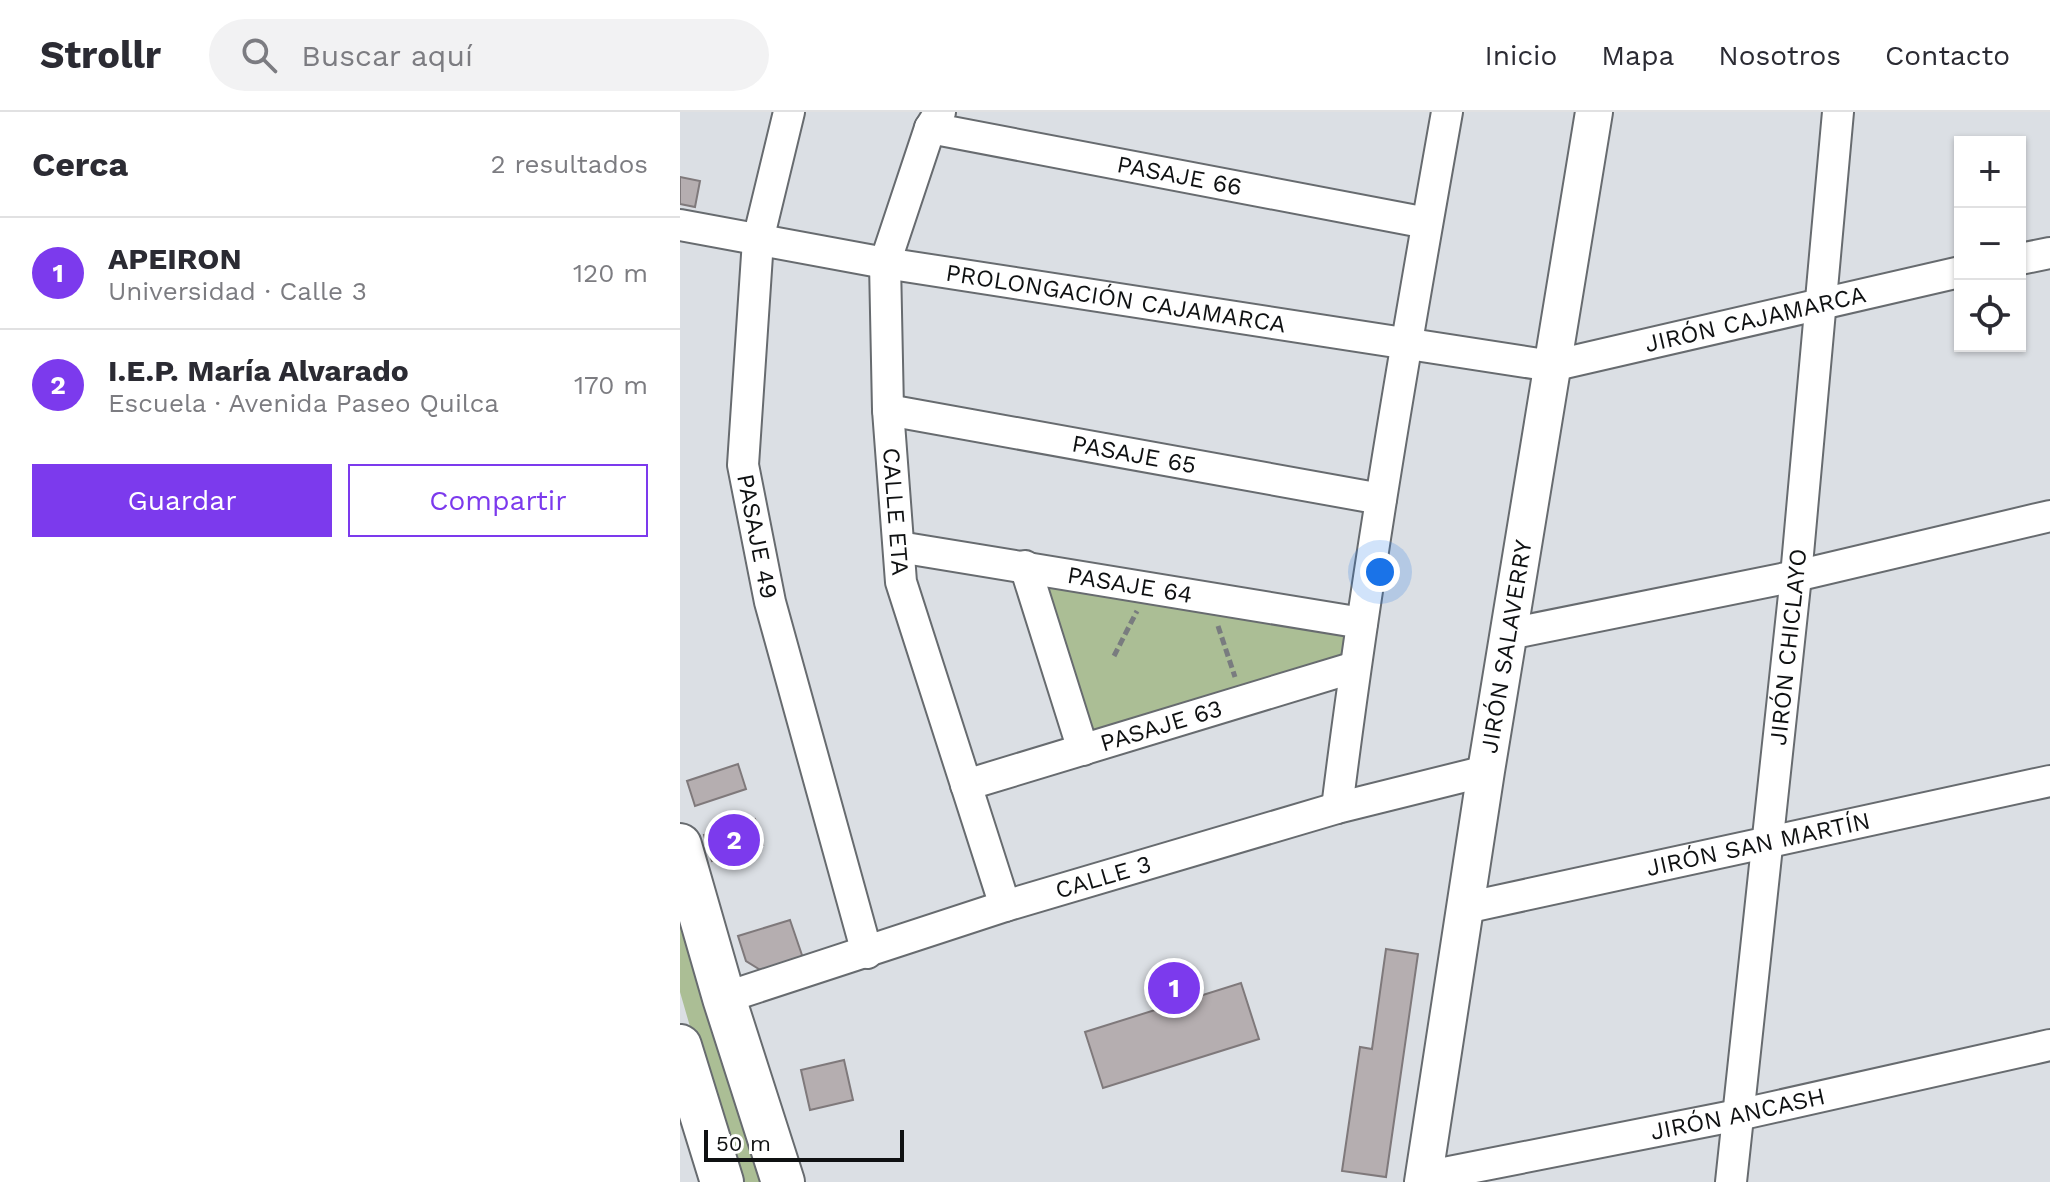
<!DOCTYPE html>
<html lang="es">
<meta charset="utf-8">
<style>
:root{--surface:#fff;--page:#f2f2f3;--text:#2b2b33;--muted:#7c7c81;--line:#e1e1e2;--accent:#7c3aed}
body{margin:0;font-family:"Work Sans",sans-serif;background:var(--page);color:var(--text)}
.controls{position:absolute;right:24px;top:24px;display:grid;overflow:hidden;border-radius:0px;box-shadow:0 2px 6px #0004}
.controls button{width:72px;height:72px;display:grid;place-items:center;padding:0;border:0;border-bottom:2px solid var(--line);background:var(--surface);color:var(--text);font:40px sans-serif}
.scale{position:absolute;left:24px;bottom:20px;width:200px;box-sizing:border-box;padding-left:8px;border:4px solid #0f1112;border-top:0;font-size:22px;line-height:28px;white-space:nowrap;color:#0f1112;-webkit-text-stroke:6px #fff;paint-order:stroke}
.you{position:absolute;left:700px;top:460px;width:28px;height:28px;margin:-20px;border:6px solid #fff;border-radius:50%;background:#1a73e8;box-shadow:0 0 0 12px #1a73e833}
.badge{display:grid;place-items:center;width:52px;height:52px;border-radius:50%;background:var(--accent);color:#fff;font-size:26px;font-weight:700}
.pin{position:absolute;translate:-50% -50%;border:4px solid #fff;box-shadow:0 2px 8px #0006}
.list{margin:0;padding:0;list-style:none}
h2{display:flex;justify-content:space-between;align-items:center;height:104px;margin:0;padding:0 32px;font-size:34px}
h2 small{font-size:26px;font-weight:400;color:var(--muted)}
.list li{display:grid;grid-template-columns:52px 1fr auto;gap:24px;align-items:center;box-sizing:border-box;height:112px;padding:0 32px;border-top:2px solid var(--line)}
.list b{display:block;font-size:30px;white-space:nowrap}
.list p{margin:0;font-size:26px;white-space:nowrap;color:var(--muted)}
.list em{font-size:26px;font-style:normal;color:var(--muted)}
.actions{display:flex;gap:16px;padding:24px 32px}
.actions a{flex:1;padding:18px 0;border:2px solid var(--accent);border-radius:0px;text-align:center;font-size:28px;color:var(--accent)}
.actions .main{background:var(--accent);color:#fff}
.icon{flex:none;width:44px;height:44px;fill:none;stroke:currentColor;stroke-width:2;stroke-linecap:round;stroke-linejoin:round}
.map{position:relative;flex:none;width:1370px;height:1070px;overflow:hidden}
header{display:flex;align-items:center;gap:48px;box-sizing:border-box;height:112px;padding:0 40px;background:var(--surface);border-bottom:2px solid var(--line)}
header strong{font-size:38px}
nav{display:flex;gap:44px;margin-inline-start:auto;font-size:28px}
.search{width:560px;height:72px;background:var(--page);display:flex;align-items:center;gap:20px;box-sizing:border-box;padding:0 28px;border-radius:44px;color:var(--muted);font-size:30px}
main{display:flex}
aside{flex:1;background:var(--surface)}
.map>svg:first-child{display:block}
.green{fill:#abbe95}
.building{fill:#b5aeb0;stroke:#7f797b;stroke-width:2}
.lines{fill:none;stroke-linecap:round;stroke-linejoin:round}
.minor-casing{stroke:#676b6f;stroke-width:34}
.tertiary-casing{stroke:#676b6f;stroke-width:40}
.secondary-casing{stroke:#676b6f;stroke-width:46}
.path{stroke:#797c7f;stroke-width:5;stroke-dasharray:8 4;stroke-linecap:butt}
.minor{stroke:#fff;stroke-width:30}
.tertiary{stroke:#fff;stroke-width:36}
.secondary{stroke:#fff;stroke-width:42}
.labels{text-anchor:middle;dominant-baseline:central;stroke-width:8;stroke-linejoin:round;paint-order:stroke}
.street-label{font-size:24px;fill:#0f1112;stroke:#fff}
</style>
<header>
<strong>Strollr</strong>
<div class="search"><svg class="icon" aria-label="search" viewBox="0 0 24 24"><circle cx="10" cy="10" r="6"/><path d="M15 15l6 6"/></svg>Buscar aquí</div>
<nav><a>Inicio</a><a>Mapa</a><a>Nosotros</a><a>Contacto</a></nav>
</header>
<main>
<aside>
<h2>Cerca<small>2 resultados</small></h2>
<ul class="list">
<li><span class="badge">1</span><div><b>APEIRON</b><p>Universidad · Calle 3</p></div><em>120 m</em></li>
<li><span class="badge">2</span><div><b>I.E.P. María Alvarado</b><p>Escuela · Avenida Paseo Quilca</p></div><em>170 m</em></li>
</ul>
<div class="actions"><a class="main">Guardar</a><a>Compartir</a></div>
</aside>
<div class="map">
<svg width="1370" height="1070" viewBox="0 0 1370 1070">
<rect width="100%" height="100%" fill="#dbdfe4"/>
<path class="green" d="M361,465L671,519L669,543L407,622Z
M0,764L93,1070H55L0,880Z"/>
<path class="building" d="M0,65L20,69L15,95L0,92Z
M58,652L66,677L15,694L7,669Z
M75,707L83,733L32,749L24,723Z
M110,808L123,846L82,859L66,849L58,824Z
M706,837L738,842L706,1065L662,1059L680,935L692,937Z
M561,871L579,927L423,976L405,920Z
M164,948L173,988L130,998L121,958Z"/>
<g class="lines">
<g class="minor-casing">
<g id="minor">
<path id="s1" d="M109,0L78,128L63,353L90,490L187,841"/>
<path id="s2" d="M260,0L250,16L205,151L208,298L221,470L325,794"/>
<path id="s3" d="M250,16L747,111"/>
<path id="s4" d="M0,113L205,151L872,254L1280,160"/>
<path d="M1340,147L1370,141"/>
<path id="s5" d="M208,298L701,387"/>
<path id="s6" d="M219,435L682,511"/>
<path d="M345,454L403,638"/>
<path d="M829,522L1116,464L1370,404"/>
<path id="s7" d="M286,673L675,555"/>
<path d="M657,696C686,463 726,231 767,0"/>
<path id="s8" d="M785,796L1370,669"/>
<path id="s9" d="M44,886L325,794L657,696L806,659"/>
<path id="s10" d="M744,1065L1058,1003L1370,933"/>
<path id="s11" d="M1051,1070L1116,464L1158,0"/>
</g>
</g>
<g class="tertiary-casing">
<g id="tertiary">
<path id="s12" d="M743,1070L806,659L914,0"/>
</g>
</g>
<g class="secondary-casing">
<path id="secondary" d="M0,733L44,886L103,1070
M0,934L42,1070"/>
</g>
<path class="path" d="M538,514L555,565
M434,544L457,499"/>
<use href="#minor" class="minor"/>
<use href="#tertiary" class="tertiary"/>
<use href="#secondary" class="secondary"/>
</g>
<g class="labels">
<g class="street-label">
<text stroke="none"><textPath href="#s3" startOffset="254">PASAJE 66</textPath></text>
<text stroke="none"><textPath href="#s4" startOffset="442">PROLONGACIÓN CAJAMARCA</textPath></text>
<text stroke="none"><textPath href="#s4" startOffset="1092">JIRÓN CAJAMARCA</textPath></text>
<text stroke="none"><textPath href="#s5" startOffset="250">PASAJE 65</textPath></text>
<text stroke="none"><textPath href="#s2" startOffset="410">CALLE ETA</textPath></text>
<text stroke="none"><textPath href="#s1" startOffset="430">PASAJE 49</textPath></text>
<text stroke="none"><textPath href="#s6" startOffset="234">PASAJE 64</textPath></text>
<text stroke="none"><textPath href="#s12" startOffset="542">JIRÓN SALAVERRY</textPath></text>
<text stroke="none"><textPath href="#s11" startOffset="538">JIRÓN CHICLAYO</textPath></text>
<text stroke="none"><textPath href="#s7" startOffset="204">PASAJE 63</textPath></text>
<text stroke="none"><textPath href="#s8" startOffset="300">JIRÓN SAN MARTÍN</textPath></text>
<text stroke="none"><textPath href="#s9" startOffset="398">CALLE 3</textPath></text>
<text stroke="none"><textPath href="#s10" startOffset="320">JIRÓN ANCASH</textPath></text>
</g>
</g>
</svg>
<div class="controls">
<button>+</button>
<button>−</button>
<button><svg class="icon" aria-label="locate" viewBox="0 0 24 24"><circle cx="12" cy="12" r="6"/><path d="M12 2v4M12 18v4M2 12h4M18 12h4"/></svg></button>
</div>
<div class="scale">50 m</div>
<div class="you"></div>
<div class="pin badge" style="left:494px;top:876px">1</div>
<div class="pin badge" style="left:54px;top:728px">2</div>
</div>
</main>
